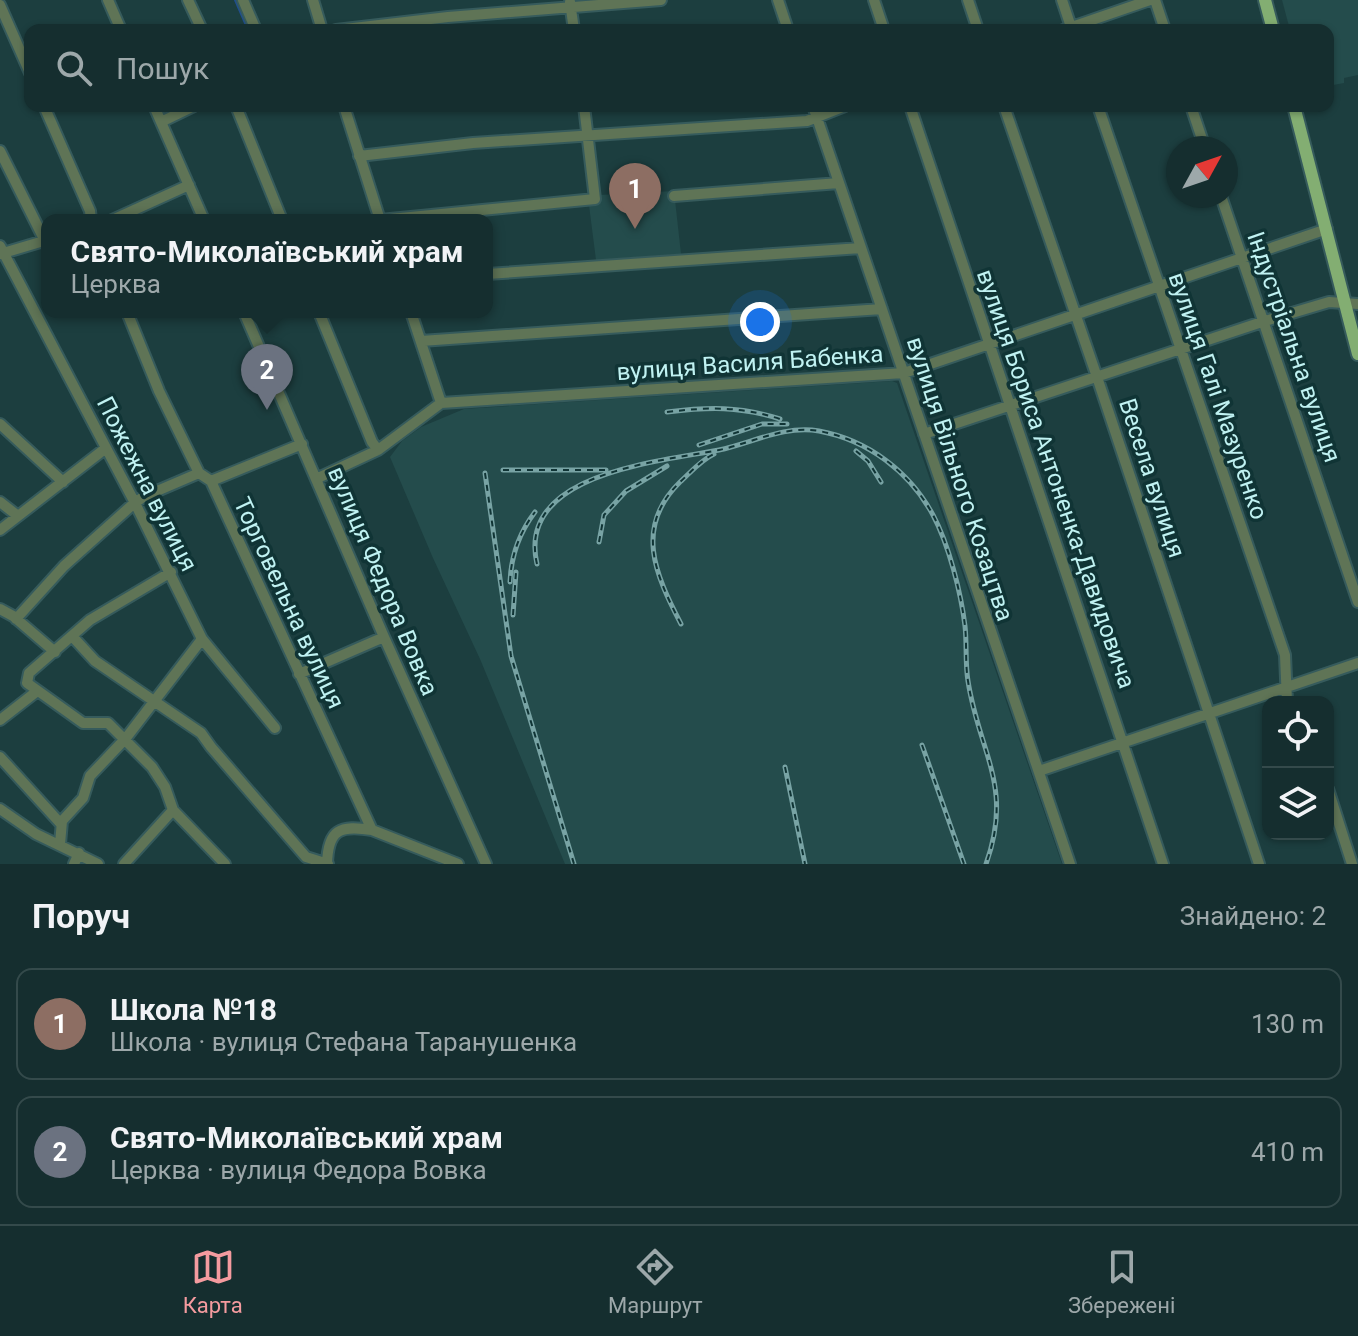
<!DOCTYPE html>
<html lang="uk">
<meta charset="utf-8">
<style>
:root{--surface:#152e2f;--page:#223a3b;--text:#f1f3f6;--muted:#9da8aa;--line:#344a4b;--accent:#f49b9f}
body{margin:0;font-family:Roboto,sans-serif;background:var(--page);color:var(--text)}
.controls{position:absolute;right:24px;bottom:24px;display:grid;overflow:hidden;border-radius:16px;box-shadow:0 2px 6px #0004}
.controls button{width:72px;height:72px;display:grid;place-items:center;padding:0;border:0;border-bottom:2px solid var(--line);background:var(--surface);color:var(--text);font:40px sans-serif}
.compass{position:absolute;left:1166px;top:136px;width:72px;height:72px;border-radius:50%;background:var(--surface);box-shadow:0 2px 6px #0004;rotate:50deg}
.you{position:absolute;left:760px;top:322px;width:28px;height:28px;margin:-20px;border:6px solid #fff;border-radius:50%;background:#1a73e8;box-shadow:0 0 0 12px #1a73e833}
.badge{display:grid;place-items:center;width:52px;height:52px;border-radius:50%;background:var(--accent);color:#fff;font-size:26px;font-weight:700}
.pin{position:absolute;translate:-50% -66px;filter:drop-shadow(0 2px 4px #0008)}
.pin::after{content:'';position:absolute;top:42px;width:28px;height:24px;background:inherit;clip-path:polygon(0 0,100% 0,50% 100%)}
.popup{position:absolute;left:41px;top:214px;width:452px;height:104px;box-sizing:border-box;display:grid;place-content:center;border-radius:16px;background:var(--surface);filter:drop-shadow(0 2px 6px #0005);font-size:26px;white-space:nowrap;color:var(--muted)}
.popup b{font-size:30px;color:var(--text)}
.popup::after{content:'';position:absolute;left:50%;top:100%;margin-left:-16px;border:16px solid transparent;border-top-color:var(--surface)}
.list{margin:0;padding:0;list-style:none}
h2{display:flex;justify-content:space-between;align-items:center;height:104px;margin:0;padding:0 32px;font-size:34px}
h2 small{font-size:26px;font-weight:400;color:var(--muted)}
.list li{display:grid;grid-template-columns:52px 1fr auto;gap:24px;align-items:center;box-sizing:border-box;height:112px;margin:0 16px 16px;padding:0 16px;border:2px solid var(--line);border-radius:16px}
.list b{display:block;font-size:30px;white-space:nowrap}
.list p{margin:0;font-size:26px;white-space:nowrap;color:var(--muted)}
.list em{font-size:26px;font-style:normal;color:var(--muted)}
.icon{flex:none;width:44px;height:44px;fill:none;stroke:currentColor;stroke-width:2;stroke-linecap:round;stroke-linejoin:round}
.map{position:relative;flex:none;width:1358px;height:864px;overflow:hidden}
.search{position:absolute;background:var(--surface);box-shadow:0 2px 6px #0004;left:24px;right:24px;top:24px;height:88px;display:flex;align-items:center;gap:20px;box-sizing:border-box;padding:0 28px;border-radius:16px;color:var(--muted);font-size:30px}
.sheet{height:360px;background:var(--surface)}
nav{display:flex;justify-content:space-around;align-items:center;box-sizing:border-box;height:112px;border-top:2px solid var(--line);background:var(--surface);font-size:22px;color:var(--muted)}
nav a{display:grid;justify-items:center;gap:4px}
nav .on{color:var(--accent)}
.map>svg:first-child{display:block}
.built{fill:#244c4c}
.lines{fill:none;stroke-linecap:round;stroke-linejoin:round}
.stream{stroke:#214f8c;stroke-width:2}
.minor-casing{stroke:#365b5c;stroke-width:14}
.major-casing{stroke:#365b5c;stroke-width:16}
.minor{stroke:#5f7456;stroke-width:10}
.major{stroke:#83ae72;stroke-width:12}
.rail-casing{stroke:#78a3a4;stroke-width:5}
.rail{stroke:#103435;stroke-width:2;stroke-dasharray:6;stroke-linecap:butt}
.labels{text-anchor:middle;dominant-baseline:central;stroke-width:7;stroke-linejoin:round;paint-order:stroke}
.street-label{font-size:24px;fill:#c0f2f2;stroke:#103435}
</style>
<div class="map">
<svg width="1358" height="864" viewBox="0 0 1358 864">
<rect width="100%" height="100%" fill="#1c3e3f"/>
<path class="built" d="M1282,0H1358V75L1344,78V83L1328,86V30H1290Z
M674,191L681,254L596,260L589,205L600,203L599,195Z
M892,381L897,383L1062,864H565L480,659L433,558L390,457L402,441L421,427L464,409Z"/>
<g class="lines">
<path class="stream" d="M235,0L248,30"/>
<g class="minor-casing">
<path id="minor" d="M108,0L121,30
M188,0L202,30
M243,0L256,30
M313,0L322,30
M778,0L788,30
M874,0L884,30
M968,0L978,30
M1062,0L1072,30
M1155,0L1165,30
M570,2L574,30
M0,5L30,73
M336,30L448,17L661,0
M1063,30L1150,0
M44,106L90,211L91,220
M154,106L204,220
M236,106L282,220
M344,106L380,220
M813,106L1070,864
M910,106L1163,864
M1004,106L1097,377L1259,864
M1098,106L1285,655L1287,702
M1191,106L1205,148
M161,122L194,106
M0,151L45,241
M359,156L473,143L807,121L845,106
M674,196L839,183
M1221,196L1358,602
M112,220L189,185
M380,220L595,199L584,106
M0,246L135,503L202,639L275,728
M0,254L47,240
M487,274L861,248
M127,312L159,391L199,473L211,481L372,830L458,864
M244,312L384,637L486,864
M319,312L372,442L378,450
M411,312L441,403
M421,341L882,309
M0,424L63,482
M924,434L1265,321L1329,302L1358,304
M318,478L378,450L441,403L904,373L1327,229
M211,481L302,444
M0,502L18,516
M0,530L106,448
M171,572L90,620L29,673L27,683L83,723H108L152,767L165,787L173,810L225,864
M0,609L13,616L55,652
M16,619L64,566L131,506L143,497L199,473
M72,636L95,661L201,733L211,747L306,857L328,864
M299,674L384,637
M0,720L36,692
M0,757L61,824
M1039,771L1358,663
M1328,789L1352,864
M0,809L36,834L98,864
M60,844L62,821L83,798L90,776L126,738L202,639
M74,864L79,853
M124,864L173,810
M327,864C328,829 340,825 372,830"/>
</g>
<g class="major-casing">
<path id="major" d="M1265,0L1273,30
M1294,106L1358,354"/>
</g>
<use href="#minor" class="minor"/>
<use href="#major" class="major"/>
<g class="rail-casing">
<path id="rail" d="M667,412C709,407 739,406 780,419
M699,445L762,424H787
M856,451L868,461L881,482
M503,470H606
M485,473L511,656L574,864
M599,542L604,515L626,491L667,466
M537,564C516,473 658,462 719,450C752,443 784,425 819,431C868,440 910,472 933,515C949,545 961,593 965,626C967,644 965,663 968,681C979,753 1014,786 986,864
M510,582C511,556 519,533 535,512
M513,615L516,572
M681,624C655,574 634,527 680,482C691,472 701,460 714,454
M922,745L964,864
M785,767L805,864"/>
</g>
<use href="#rail" class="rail"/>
</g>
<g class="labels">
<g class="street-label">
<text transform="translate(1294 347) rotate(71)">Індустріальна вулиця</text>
<text transform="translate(750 363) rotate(-4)">вулиця Василя Бабенка</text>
<text transform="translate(1218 396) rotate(71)">вулиця Галі Мазуренко</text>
<text transform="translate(1152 478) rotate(72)">Весела вулиця</text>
<text transform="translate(960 479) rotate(72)">вулиця Вільного Козацтва</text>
<text transform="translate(1056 479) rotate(71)">вулиця Бориса Антоненка-Давидовича</text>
<text transform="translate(147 484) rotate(63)">Пожежна вулиця</text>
<text transform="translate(383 581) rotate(67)">вулиця Федора Вовка</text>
<text transform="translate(289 603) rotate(65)">Торговельна вулиця</text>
</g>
</g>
</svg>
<div class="controls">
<button><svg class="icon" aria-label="locate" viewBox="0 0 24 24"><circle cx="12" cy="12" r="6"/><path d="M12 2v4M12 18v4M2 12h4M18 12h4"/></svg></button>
<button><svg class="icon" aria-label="layers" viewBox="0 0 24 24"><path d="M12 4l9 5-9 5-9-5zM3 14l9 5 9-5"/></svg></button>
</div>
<svg class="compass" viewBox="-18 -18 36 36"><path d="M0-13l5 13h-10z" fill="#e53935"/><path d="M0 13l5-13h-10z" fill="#9da8aa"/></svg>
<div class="you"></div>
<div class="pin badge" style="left:635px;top:229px;background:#8d6e63">1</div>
<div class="pin badge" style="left:267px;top:410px;background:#6b7280">2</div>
<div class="popup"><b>Свято-Миколаївський храм</b>Церква</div>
<div class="search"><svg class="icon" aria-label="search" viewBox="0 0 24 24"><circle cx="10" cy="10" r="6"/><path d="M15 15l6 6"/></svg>Пошук</div>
</div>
<section class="sheet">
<h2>Поруч<small>Знайдено: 2</small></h2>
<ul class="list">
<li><span class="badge" style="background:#8d6e63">1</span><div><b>Школа №18</b><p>Школа · вулиця Стефана Таранушенка</p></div><em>130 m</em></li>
<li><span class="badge" style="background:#6b7280">2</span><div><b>Свято-Миколаївський храм</b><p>Церква · вулиця Федора Вовка</p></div><em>410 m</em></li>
</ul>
</section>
<nav>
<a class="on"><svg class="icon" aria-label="map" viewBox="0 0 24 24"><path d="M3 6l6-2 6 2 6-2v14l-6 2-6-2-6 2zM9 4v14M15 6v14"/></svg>Карта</a>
<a><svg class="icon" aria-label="directions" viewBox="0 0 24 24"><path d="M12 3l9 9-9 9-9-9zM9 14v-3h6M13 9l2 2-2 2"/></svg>Маршрут</a>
<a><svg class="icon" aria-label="saved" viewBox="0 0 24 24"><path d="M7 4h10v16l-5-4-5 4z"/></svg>Збережені</a>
</nav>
